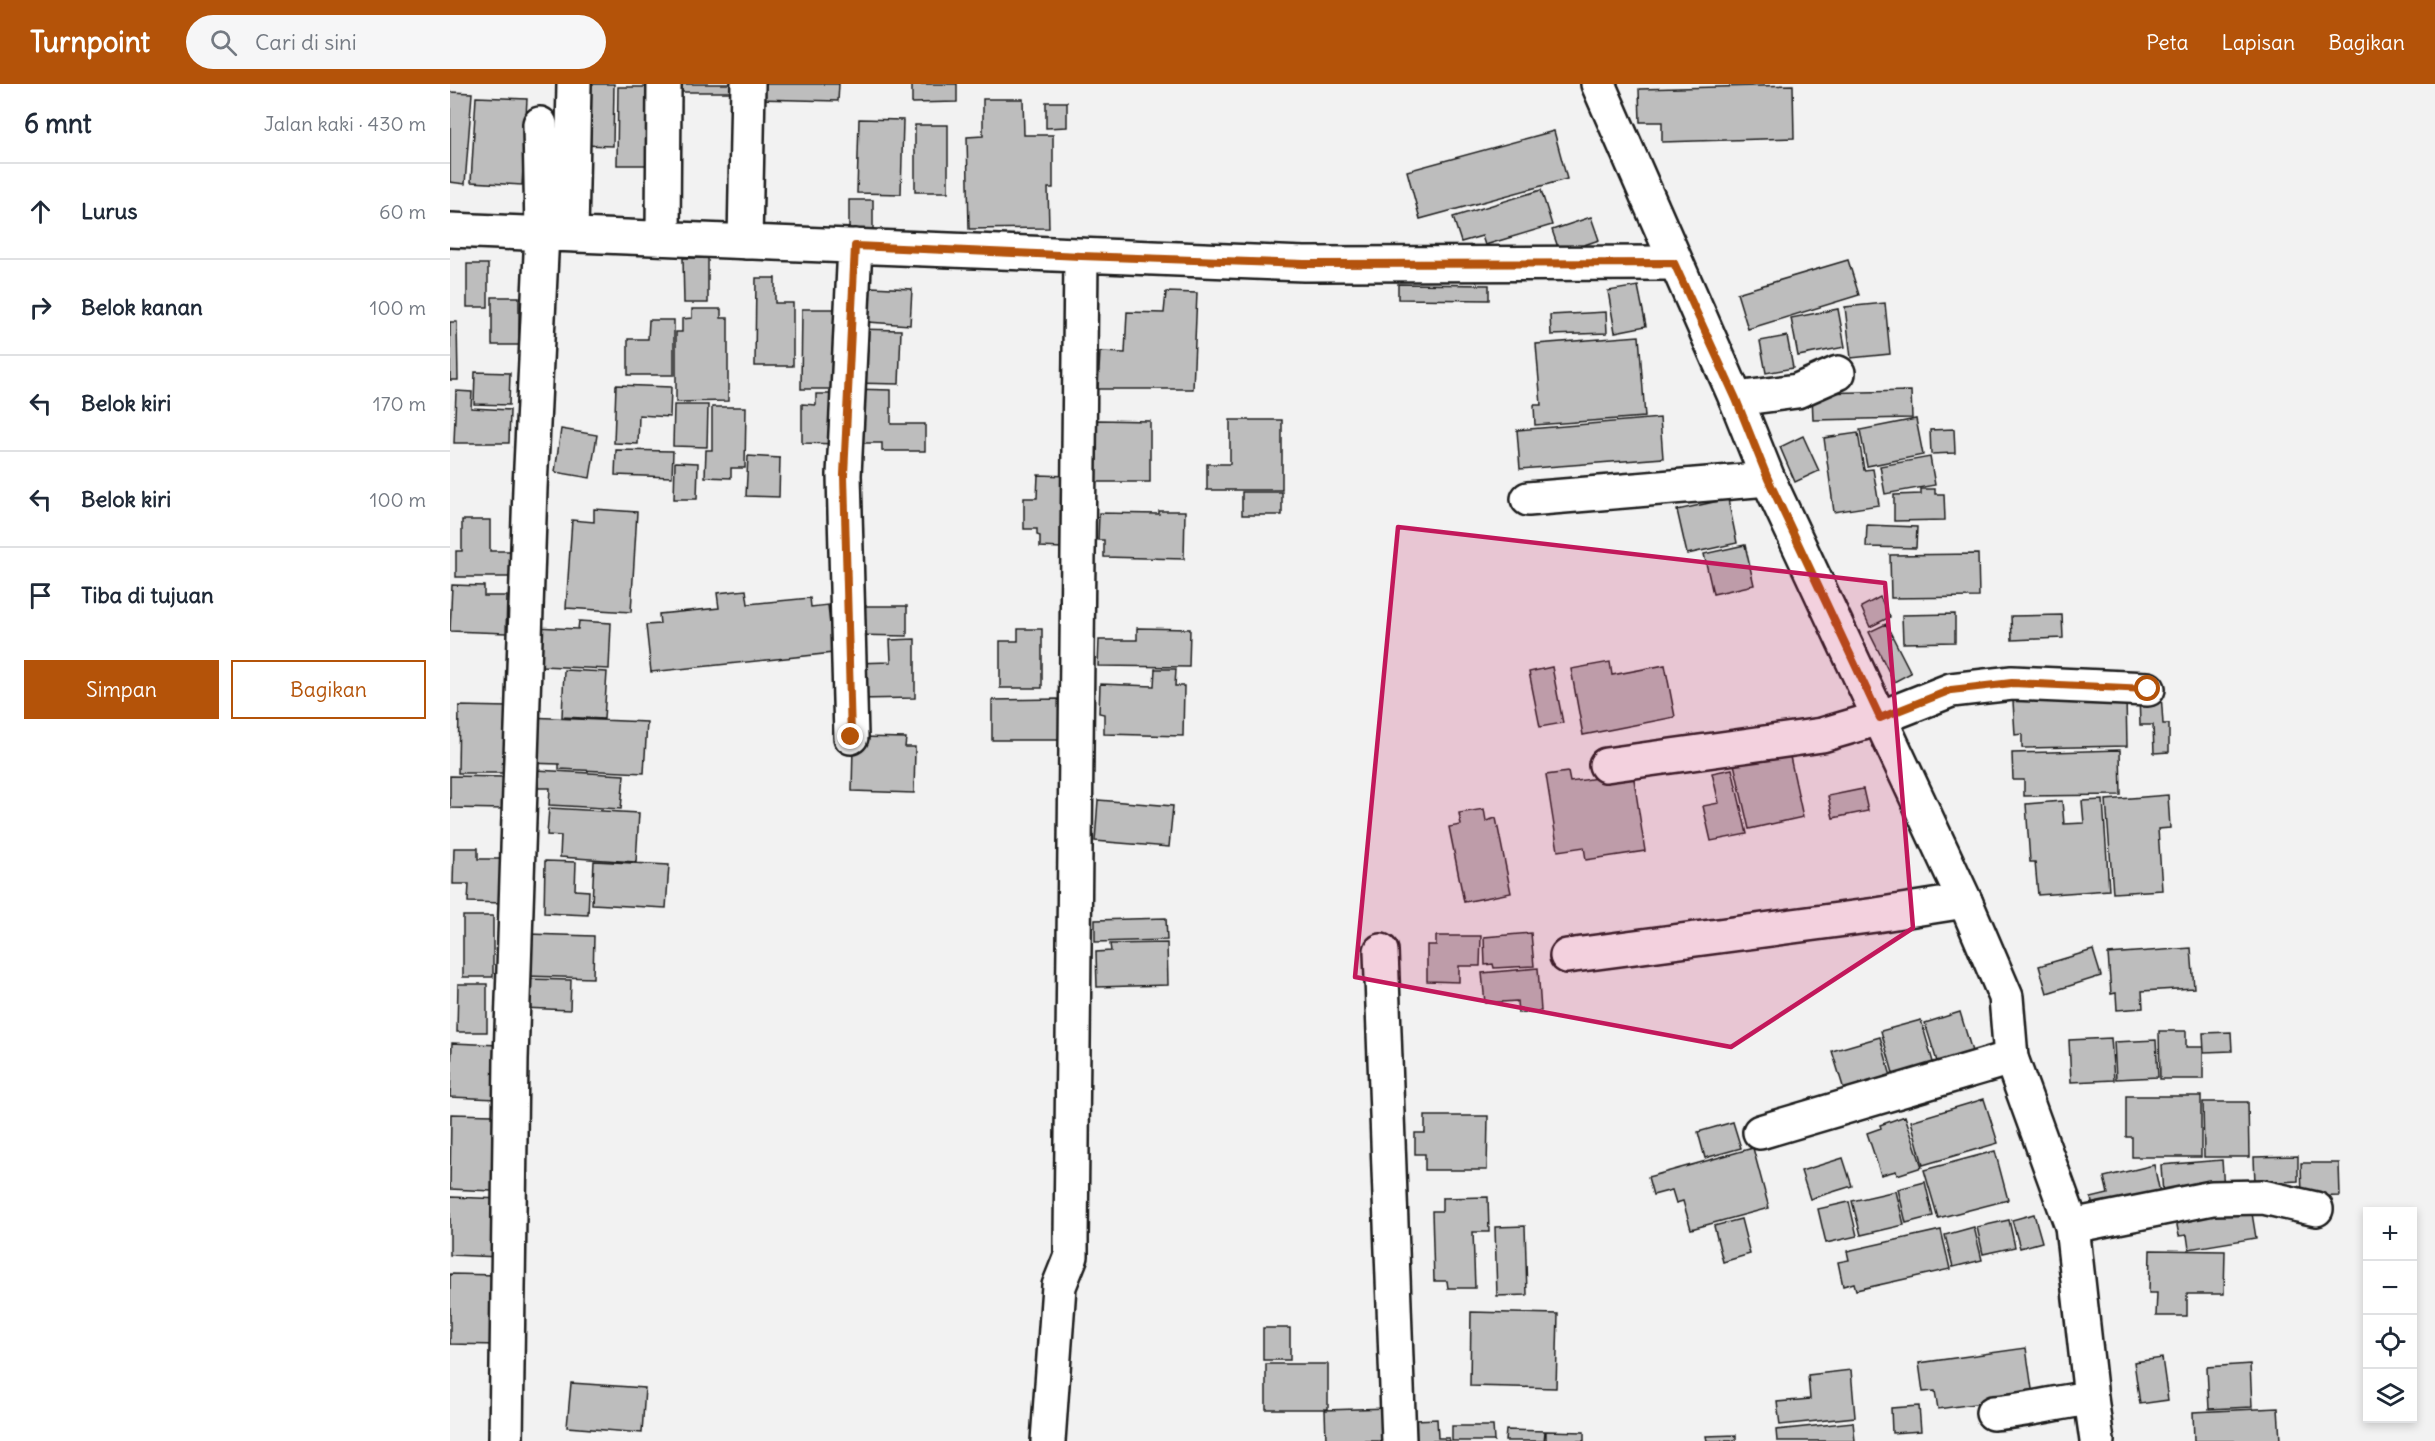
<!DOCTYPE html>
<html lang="id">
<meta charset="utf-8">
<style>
:root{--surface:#fff;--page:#f6f6f7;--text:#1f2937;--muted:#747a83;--line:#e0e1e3;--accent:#b45309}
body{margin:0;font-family:Delius,sans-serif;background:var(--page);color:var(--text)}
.controls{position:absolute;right:18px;bottom:18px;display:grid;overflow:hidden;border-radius:0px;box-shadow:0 3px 9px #0003}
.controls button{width:54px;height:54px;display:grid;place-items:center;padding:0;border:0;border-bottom:2px solid var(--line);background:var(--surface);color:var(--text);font:30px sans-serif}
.stop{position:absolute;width:18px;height:18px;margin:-14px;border:4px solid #b45309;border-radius:50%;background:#fff}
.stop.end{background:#b45309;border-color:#fff;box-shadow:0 2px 6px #0008}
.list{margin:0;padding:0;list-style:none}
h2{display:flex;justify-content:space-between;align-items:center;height:78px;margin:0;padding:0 24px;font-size:26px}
h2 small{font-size:20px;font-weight:400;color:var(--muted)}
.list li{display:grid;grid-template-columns:39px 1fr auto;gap:18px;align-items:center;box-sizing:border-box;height:96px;padding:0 24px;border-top:2px solid var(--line)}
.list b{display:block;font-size:22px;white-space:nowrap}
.list em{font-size:20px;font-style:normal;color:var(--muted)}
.actions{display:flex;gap:12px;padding:18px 24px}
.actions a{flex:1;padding:14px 0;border:2px solid var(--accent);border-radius:0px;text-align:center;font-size:21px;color:var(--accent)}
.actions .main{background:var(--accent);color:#fff}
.icon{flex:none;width:33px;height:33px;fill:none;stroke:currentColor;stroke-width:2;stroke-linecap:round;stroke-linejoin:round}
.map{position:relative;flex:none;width:1985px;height:1357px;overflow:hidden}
header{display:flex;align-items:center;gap:36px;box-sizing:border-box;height:84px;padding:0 30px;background:var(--accent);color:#fff}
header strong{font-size:28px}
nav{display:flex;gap:33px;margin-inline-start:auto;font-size:21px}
.search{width:420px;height:54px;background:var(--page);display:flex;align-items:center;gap:15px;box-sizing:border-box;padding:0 21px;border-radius:33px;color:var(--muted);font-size:22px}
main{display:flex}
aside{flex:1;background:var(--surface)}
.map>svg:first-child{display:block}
.building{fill:#bdbdbd;stroke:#1c1c1c;stroke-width:1.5}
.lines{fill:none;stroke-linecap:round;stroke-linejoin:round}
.minor-casing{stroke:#1c1c1c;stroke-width:38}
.major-casing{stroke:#1c1c1c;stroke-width:38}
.minor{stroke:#fff;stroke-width:33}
.major{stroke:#fff;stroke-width:33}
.route{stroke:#b45309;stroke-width:8}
.marked{fill:#c2185b;fill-opacity:0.2;stroke:#c2185b;stroke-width:4.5;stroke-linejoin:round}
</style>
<header>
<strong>Turnpoint</strong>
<div class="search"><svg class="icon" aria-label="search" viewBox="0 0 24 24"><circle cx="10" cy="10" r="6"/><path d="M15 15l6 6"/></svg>Cari di sini</div>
<nav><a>Peta</a><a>Lapisan</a><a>Bagikan</a></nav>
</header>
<main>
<aside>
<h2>6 mnt<small>Jalan kaki · 430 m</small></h2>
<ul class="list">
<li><svg class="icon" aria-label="ahead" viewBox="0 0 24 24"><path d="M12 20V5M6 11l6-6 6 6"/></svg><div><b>Lurus</b></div><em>60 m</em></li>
<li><svg class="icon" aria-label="right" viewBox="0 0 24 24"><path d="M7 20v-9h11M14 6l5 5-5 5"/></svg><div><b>Belok kanan</b></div><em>100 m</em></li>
<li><svg class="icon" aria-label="left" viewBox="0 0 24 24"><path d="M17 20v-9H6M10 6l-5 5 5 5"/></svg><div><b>Belok kiri</b></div><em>170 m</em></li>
<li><svg class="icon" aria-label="left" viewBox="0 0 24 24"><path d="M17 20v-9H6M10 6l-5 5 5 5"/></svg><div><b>Belok kiri</b></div><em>100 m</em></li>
<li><svg class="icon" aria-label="arrive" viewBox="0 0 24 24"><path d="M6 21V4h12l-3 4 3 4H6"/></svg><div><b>Tiba di tujuan</b></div></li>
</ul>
<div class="actions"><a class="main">Simpan</a><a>Bagikan</a></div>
</aside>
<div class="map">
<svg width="1985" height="1357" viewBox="0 0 1985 1357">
<rect width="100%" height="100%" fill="#f2f2f2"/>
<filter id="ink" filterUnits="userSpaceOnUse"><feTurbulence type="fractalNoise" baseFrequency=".0167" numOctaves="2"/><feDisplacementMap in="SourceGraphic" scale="12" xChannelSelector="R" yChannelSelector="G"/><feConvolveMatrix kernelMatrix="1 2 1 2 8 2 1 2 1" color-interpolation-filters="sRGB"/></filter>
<g filter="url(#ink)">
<path class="building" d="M132,0H164L163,62L132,61Z
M228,0H290V8H228Z
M307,0H389L388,17L307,15Z
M462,0H507V18L462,19Z
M1343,1L1344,54L1212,58V38H1190L1189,5Z
M168,3H210L209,81H167Z
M0,8L22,9L15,100L0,98Z
M26,13L77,15L72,101L21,98Z
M533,15H573L574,51H603V104H598L599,144L519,145L517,53L533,52Z
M596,18H617V43L596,44Z
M409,35L453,36L451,110L407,109Z
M465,41H498V108H465Z
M1104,47L1117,95L970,135L957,87Z
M1091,106L1102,141L1035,161L1032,152L1011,158L1003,133Z
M399,116H423V150H399Z
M1141,133L1149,156L1110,169L1102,146Z
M233,174H258V219H234Z
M1398,176L1409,211L1298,245L1287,209Z
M17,180H38V223H17Z
M306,194H325V219H343V282H305Z
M948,200L1039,201V216L948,215Z
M1188,202L1196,242L1165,248L1158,207Z
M421,203L462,205L460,241L418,238Z
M716,208L747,209L743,305H648L650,268L675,269L677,228L714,229Z
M42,213H69V261H42Z
M1435,219L1440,270L1401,274L1395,223Z
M242,225H271V234H278V317L226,318V248H232V235L242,234Z
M352,225H395V305H351Z
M1388,225L1395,263L1348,272L1341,234Z
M1156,228L1157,249L1101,251L1100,231Z
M199,236H224V291H178V255H198Z
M0,238H7L8,296H0Z
M404,245L451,246L449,300L402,299Z
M1189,252L1195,333L1085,341L1084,321H1091L1086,260Z
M1337,252L1343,284L1316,289L1310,257Z
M25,288L60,289L59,321L24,320Z
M166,301L221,303L220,333L189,331L188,360L164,359Z
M401,305L441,306V340H475V367H432V359H401Z
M6,307L22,308L21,324L60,326L59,359H4Z
M1461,307L1462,334L1363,336L1362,309Z
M366,310H390L389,360L352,359V320L366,321Z
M224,321H258L257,363L223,362Z
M262,323H296L295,384H281V394L255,393L256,366H262Z
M1210,334L1213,374L1070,385L1067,346Z
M1466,335L1473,371L1417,382L1410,346Z
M647,336L700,337V398H641V343H647Z
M780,336H832V406H757V380H780Z
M111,345L147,351L140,394L105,388Z
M1504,345L1505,369L1481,370L1480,346Z
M1408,349L1414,386L1423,385L1429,421L1384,428L1374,354Z
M1353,352L1369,387L1345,398L1330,363Z
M166,366L223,367L222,393L165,391Z
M298,372L330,374L329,413L296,412Z
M1480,373L1485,401L1435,410L1430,382Z
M225,378L248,379L247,415H224Z
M588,391L619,392L612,464L590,463V452L587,451V445H574V414H587Z
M1471,405H1485V410H1494L1495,436L1444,437V411L1471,410Z
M792,408H832V431H792Z
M1278,415L1287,459L1237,470L1227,426Z
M144,425L187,428L181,528L116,524L122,436L144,438Z
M709,427H735L734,475L654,473V456H648L649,429L709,430Z
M12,436H40V467H64V493H6V467H12Z
M1417,441L1467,443L1466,464L1416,463Z
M1295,461L1304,501L1263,510L1254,470Z
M1528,470L1529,513L1441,514L1440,471Z
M2,501L34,502V512H57L56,549L0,547Z
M296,506L298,520L360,514L361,523L378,521L383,569L201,588L196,541L210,540L209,530L269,524L267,509Z
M1430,513L1440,533L1420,543L1411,523Z
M403,522H457V552L402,551Z
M1505,530V558L1453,559L1452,531Z
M1612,531L1613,554L1562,556L1561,532Z
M129,537L161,539L159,585L91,582L92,565H83L84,543L128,545Z
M1436,540L1461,589L1444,598L1419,548Z
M687,544L740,545L739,583L648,582L649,556H687Z
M568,545H592V604H550V557H568Z
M465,555V614L407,615L403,579L441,578L440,556Z
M1160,578L1162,591L1215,581L1225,633L1133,651L1121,585Z
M1102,583L1113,639L1090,643L1079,588Z
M705,585H726L725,602H734L733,652L654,650V630L649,629L650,600L704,602Z
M114,586L157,588L154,635L112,633Z
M1711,609L1713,640H1719V668L1704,669L1703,641H1690L1689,610Z
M1676,614L1677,662L1572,664V650L1565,651L1563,617Z
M609,615L610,656H542V616Z
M9,622L59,623V689H8Z
M78,633L197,638L194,689L109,685V680L76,679Z
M410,653L456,654L455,663H465L464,709L402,707L403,662Z
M1670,666L1671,711L1574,712V696H1563L1562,669Z
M1339,668L1353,733L1299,745L1284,680Z
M1282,685L1297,750L1261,757L1253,722L1269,719L1262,689Z
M86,686L174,691L171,725L99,721L100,704H84Z
M1118,688L1120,698L1183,689L1195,767L1136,776L1134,763L1108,767L1096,691Z
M0,692L56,693L55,725L0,724Z
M1413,705L1418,727L1383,734L1378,712Z
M1718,711L1720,744L1708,745L1712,806L1663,809L1656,716Z
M648,716L723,722L719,763L645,757Z
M1653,716L1659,806L1588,811L1585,778H1580L1576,720L1612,717L1614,740L1634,739L1632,717Z
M99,724L189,729L186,778L110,773L111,752L97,751Z
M1034,725L1036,737L1046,734L1061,809L1014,818L999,743L1011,741L1009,729Z
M4,764H28V775H55L54,819L18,818L19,800H3Z
M95,777L126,778L125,806L139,807L138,831L94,829Z
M144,777L219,781L216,824L142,820Z
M13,832H43V893H13Z
M716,834L717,856L645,858V836Z
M1081,849L1084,882L1044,884L1043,880L1035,881L1034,853Z
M77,850L144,852L143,894L76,892Z
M986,852H1031L1030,882H1009V898L977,897V861H986Z
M717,859L718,901L647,903L646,868L661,867L660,860Z
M1741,864L1744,904L1692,907L1693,924L1667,926L1666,909L1661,910L1658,870Z
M1643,866L1651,892L1597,909L1589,882Z
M1088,884L1091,927L1068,929L1067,917L1035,919L1032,889Z
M75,895L121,896L120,926L73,924Z
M8,900H37V948H7Z
M1510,928L1524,974L1489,984L1475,939Z
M1471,936L1485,985L1445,996L1431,947Z
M1709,947H1736V963H1753V995H1710Z
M1781,948L1782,967L1754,968L1753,949Z
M1430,953L1442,996L1395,1009L1382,967Z
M1661,954L1664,996L1621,998L1619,956Z
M1706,956L1708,993L1666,995L1664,958Z
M2,959L49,961L47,1015L0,1013Z
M1676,1012H1751V1073H1682V1053H1676Z
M1534,1015L1548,1059L1473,1081L1461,1037Z
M1753,1018H1798L1799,1073H1754Z
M1,1030L44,1031L42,1107L0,1105Z
M975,1032H1038L1037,1086H975V1070H965V1049H975Z
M1455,1032L1472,1083L1447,1091L1446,1087L1431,1091L1417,1049L1431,1044L1430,1041Z
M1283,1038L1291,1064L1255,1074L1248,1048Z
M1303,1064L1319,1124L1241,1145L1233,1117L1226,1119L1222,1106L1203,1111L1198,1093Z
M1545,1067L1558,1116L1488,1134L1474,1086Z
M1848,1072V1097L1805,1099L1804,1073Z
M1393,1074L1402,1102L1360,1115L1351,1087Z
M1772,1076L1774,1106L1713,1111L1711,1081Z
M1851,1079H1889L1890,1112L1852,1113Z
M1704,1081L1712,1118L1645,1134L1641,1114L1658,1110L1654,1093Z
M1475,1098L1483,1132L1456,1139L1448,1105Z
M1446,1107L1454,1141L1411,1151L1402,1117Z
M0,1113L53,1115L51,1173L0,1171Z
M1038,1113L1039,1148H1023L1025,1204H998L997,1197H984L982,1127H992V1114Z
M1800,1117L1806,1154L1739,1165L1737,1151L1729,1152L1725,1130Z
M1399,1118L1407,1152L1376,1159L1368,1125Z
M1584,1130L1592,1158L1570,1164L1562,1136Z
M1291,1135L1300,1170L1273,1178L1264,1142Z
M1559,1136L1565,1163L1533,1170L1527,1143Z
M1075,1142L1077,1211L1047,1212L1045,1143Z
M1524,1143L1532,1176L1503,1183L1495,1151Z
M1491,1146L1500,1185L1406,1206L1404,1199L1393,1202L1388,1178L1399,1176L1397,1167Z
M1700,1166L1775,1167L1774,1210H1737V1232H1706L1707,1209H1699Z
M0,1190L49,1191L48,1261L0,1260Z
M1021,1228L1108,1230L1106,1304L1020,1302Z
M813,1244H840V1276H813Z
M1576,1264L1583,1312L1488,1325L1485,1307L1473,1308L1469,1279Z
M1712,1274L1718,1316L1690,1320L1684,1278Z
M816,1280H878V1325H816Z
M1800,1280L1802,1323L1759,1325L1757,1283Z
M1401,1286L1405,1333L1330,1341L1327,1318L1360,1315L1358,1291Z
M121,1299L195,1304L192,1349L117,1343Z
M1469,1322L1471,1347L1442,1349L1441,1324Z
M938,1324L939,1357H876L875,1326Z
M1828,1324L1830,1357H1744L1743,1328Z
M987,1335L988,1354H999L1000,1357H960L965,1354V1336Z
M1403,1338L1405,1357H1327L1326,1346Z
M1002,1342H1043L1044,1357H1002Z
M1056,1346L1095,1347L1094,1357H1055Z
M1096,1347L1134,1348V1357H1096Z
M1286,1351V1357H1257L1256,1352Z"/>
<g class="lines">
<g class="minor-casing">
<path id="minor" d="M0,146L854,180L1225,179
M121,150L124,0
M213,154L214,0
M295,158L298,0
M1286,315L1347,307L1388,289
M1078,415L1318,395
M401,653L394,391L405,162
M1156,681L1372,651L1430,634L1501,606L1562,599L1698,605
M931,867L949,1357
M1117,872L1426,831L1515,817
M1310,1048L1561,974
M1622,1142L1762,1114L1813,1113L1866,1125
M1543,1329C1576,1327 1607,1318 1641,1314
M56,1357L61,975L80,404L92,149L90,40
M598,1357L609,1202L621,1172V1156L631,173"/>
</g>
<g class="major-casing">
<path id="major" d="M1148,0L1286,315L1318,395L1515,817L1556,913L1561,974L1622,1142L1641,1314L1647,1357"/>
</g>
<use href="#minor" class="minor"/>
<use href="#major" class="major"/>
</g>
</g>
<g class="lines" filter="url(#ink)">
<path class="route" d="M401,653L394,391L405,162L631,172L854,180L1224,179L1286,315L1318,395L1430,634L1501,606L1562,599L1698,605"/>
</g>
<path class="marked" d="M948,443L1435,499L1463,844L1281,963L905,893Z"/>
</svg>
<div class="controls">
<button>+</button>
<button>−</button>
<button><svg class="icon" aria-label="locate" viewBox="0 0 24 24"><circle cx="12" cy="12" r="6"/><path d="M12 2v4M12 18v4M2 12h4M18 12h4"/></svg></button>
<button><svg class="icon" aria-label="layers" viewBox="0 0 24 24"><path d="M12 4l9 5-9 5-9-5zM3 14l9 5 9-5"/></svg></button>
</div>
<div class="stop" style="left:1698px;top:605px"></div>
<div class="stop end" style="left:401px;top:653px"></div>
</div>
</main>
